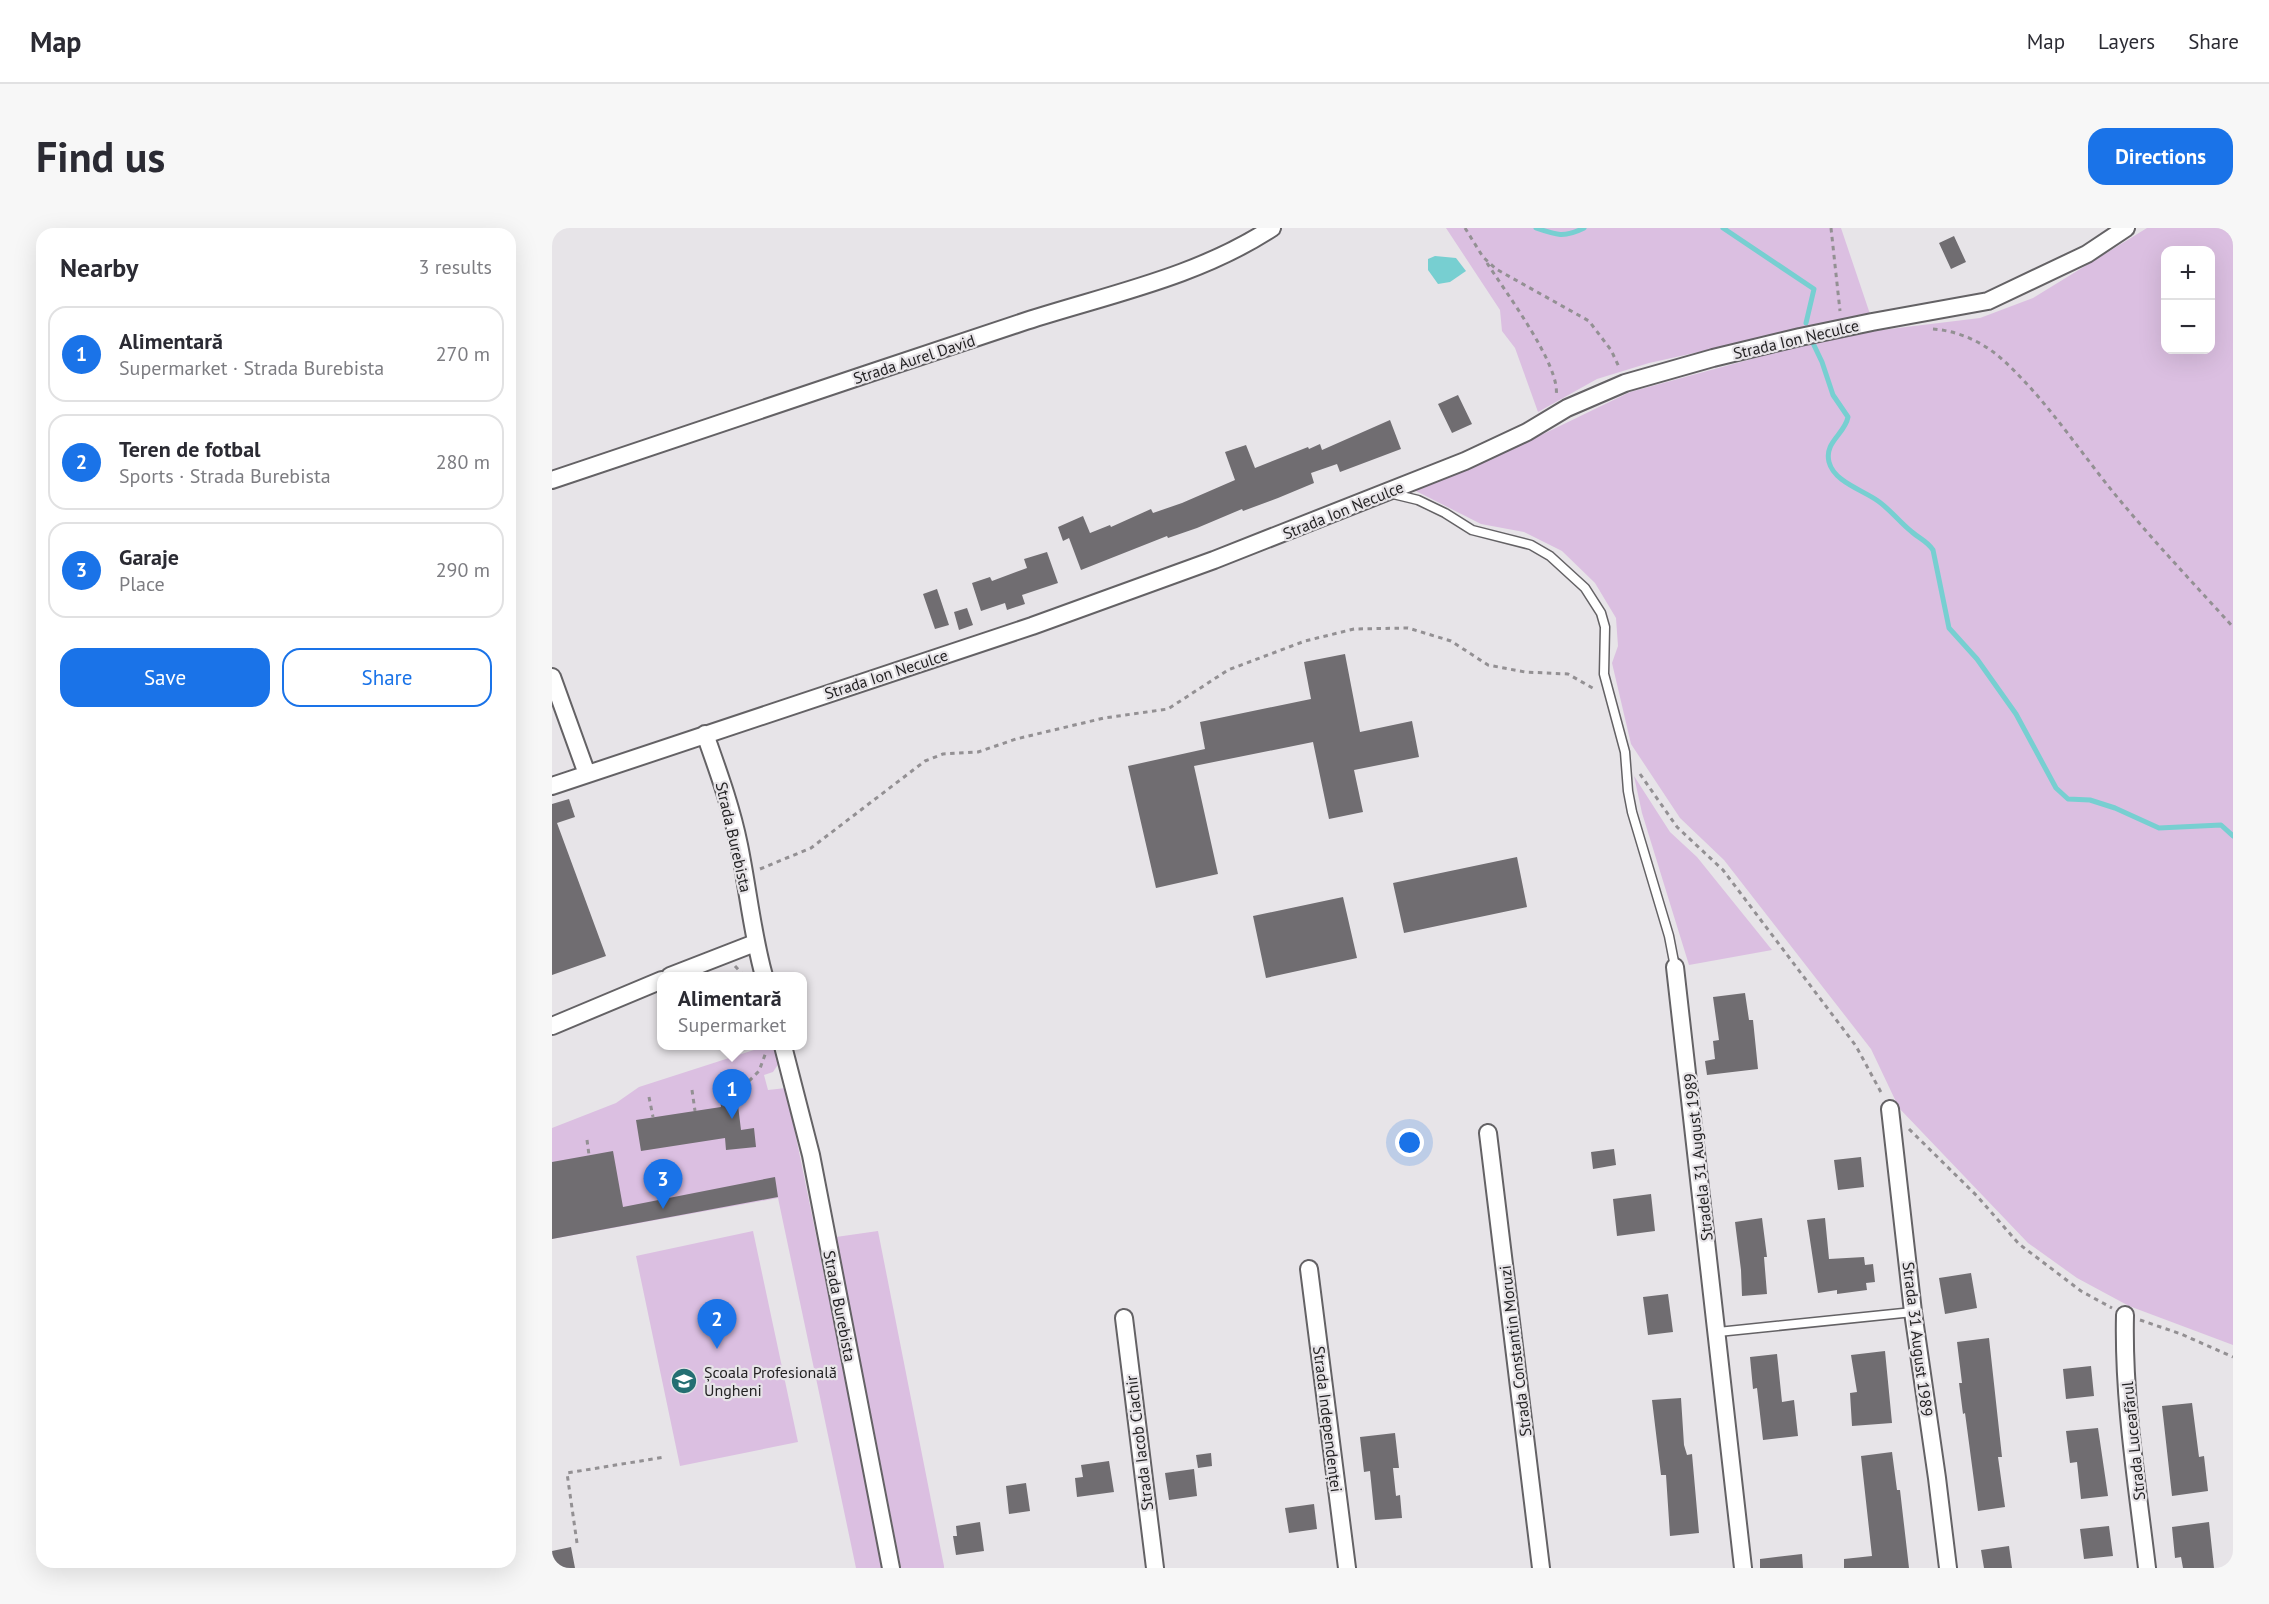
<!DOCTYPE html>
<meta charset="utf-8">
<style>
:root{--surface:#fff;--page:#f7f7f7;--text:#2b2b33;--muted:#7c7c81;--line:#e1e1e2;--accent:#1a73e8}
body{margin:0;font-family:"PT Sans",sans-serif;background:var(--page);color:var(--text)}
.controls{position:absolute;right:18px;top:18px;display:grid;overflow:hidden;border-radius:12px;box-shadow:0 6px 24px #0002}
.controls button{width:54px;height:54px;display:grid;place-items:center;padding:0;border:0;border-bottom:2px solid var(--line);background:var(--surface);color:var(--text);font:30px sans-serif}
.you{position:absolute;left:858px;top:915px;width:21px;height:21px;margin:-15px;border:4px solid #fff;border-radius:50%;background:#1a73e8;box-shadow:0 0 0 9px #1a73e833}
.badge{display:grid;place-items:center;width:39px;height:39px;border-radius:50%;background:var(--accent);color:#fff;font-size:20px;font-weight:700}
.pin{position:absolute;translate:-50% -50px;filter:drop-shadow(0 2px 3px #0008)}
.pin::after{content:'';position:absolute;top:32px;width:21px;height:18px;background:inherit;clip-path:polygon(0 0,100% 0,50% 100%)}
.popup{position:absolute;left:105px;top:744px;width:150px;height:78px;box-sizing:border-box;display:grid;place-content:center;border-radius:12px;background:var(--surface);filter:drop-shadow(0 2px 4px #0005);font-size:20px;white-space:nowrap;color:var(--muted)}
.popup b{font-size:22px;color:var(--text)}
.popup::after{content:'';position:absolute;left:50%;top:100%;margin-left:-12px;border:12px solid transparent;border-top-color:var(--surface)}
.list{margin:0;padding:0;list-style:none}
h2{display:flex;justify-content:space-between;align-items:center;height:78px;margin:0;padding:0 24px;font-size:26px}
h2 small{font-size:20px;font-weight:400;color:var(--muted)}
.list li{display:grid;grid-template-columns:39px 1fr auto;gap:18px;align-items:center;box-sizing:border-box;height:96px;margin:0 12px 12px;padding:0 12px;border:2px solid var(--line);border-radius:18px}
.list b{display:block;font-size:22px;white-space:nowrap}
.list p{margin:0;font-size:20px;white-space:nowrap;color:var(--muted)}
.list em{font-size:20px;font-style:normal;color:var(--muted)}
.actions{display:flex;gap:12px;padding:18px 24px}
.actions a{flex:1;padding:14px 0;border:2px solid var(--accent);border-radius:18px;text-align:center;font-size:21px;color:var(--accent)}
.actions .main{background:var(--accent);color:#fff}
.map{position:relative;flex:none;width:1681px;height:1340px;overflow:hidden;border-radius:18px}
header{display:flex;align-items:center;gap:36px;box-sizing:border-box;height:84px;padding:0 30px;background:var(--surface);border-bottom:2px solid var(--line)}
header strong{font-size:28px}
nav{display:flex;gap:33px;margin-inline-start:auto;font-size:21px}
.intro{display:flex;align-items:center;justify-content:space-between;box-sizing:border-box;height:144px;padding:0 36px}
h1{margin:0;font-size:42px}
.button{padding:15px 27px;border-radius:18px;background:var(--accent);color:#fff;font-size:21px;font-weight:700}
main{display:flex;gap:36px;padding:0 36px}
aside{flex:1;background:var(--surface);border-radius:18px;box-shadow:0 6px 24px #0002}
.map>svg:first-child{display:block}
.green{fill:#dbbfe1;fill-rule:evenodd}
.water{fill:#77cfd1}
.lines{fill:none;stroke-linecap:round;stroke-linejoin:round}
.stream{stroke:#77cfd1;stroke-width:5}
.building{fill:#706d71}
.service-casing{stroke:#646265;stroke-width:11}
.minor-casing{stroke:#646265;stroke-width:20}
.path{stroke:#939093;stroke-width:3;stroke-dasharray:4.5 4.5;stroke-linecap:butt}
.service{stroke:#fff;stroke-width:8}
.minor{stroke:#fff;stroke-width:16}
.labels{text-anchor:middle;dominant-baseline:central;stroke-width:4.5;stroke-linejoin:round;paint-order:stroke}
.street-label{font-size:16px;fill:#242324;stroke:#e7e4e8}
.poi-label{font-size:16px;fill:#242324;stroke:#e7e4e8;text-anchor:start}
</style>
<header>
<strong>Map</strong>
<nav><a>Map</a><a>Layers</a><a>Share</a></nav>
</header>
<div class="intro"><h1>Find us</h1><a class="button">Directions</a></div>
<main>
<aside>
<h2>Nearby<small>3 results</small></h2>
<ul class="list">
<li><span class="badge">1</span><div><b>Alimentară</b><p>Supermarket · Strada Burebista</p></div><em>270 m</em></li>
<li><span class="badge">2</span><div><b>Teren de fotbal</b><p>Sports · Strada Burebista</p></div><em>280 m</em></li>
<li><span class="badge">3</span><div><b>Garaje</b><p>Place</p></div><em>290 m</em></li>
</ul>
<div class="actions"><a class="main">Save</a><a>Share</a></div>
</aside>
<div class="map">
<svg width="1681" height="1340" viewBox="0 0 1681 1340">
<rect width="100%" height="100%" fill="#e7e4e8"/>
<path class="green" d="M894,0H1289L1318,86L1097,135L1045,151L986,184L963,120L950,103L948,82Z
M1595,0H1681V1117L1577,1078L1525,1050L1476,1015L1347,880L1319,821L1172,632L1128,590L1079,516L1060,435L1066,418L1064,390L1043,355L1010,323L972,304L929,296L860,261L983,210L1078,164L1233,122L1313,104L1428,90L1481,70ZM1614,22H1658V122H1614Z
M1082,548L1118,604L1145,629L1220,722L1137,737L1090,585Z
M204,818H222L227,835L221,844L212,847L216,862L234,860L332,1340H304L226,970L0,1011V900L64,875L87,859L205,821Z
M201,1003L246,1214L128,1238L84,1028Z
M326,1003L392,1338V1340H349L284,1009Z"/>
<path class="water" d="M883,28L904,30L914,43L898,54L886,56L876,42V31Z"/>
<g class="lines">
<path class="stream" d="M984,0C1004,7 1012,10 1032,0
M1171,0L1262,61L1254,95
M1259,111L1270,134L1281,167L1296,189C1293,206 1272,214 1277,234C1282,254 1311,262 1326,273C1339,282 1348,295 1360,304C1368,311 1375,313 1381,322L1397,400L1425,431L1464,486L1504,560L1516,571L1538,572L1563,580L1607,600L1669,597L1681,608"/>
</g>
<path class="building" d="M1402,8L1414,34L1399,41L1387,15Z
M906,167L920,196L900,205L886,176Z
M838,192L849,221L788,244L785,236L759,245L762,255L726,270L691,283L690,281L645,300L616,310L615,308L529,342L517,310L511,313L506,299L531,288L538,305L558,297L559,299L599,281L601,285L630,275L683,252L673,224L694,217L703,240L756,219L757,221L768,216L770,222Z
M495,324L506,355L470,367L473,376L455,382L453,375L429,383L420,355L438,349L440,353L475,340L472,331Z
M385,361L397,397L383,401L371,366Z
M415,380L421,397L407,402L402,384Z
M793,426L808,504L860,493L867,529L802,542L811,584L777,591L761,514L642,538L666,646L604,660L576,538L653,521L648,494L759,471L752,434Z
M17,571L23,589L5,595L54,728L0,747V576Z
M965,629L975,679L852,705L841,655Z
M791,669L805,730L714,750L701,688Z
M1193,765L1197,792H1201L1206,841L1155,847L1153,833L1163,831L1161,813L1167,812L1161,769Z
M184,861L189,902L202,900L204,919L174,922L173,910L89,923L84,892L169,879L167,863Z
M1062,921L1064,937L1041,941L1039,924Z
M61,923L71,979L223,949L226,969L0,1011V934Z
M1309,929L1312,959L1286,962L1282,932Z
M1099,966L1103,1003L1065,1008L1061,971Z
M1210,990L1215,1029H1212L1215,1066L1190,1068L1189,1042L1183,994Z
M1273,990L1277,1031L1312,1029L1313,1037L1321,1036L1323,1054L1314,1055L1315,1062L1285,1066V1062L1266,1065L1255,992Z
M1419,1045L1425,1080L1393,1086L1387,1050Z
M1116,1066L1121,1104L1096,1107L1091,1069Z
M1437,1110L1450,1229H1446L1453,1279L1426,1283L1413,1185L1411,1186L1407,1155H1410L1405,1114Z
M1333,1123L1340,1195L1300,1198L1298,1165L1305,1164L1299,1127Z
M1225,1126L1230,1174L1242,1172L1246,1208L1211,1212L1205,1160L1201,1161L1198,1129Z
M1539,1138L1542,1168L1514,1171L1511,1141Z
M1129,1170L1132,1217L1135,1227L1140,1226L1147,1305L1118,1308L1114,1247H1109L1100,1172Z
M1640,1175L1647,1229L1652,1228L1656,1263L1620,1268L1610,1178Z
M1546,1200L1556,1268L1529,1271L1525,1234L1518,1235L1514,1203Z
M843,1205L847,1240H841L844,1268L848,1267L850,1290L823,1292L818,1243L812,1244L808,1209Z
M1340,1224L1345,1262H1348L1357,1340H1292V1331L1320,1328L1309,1228Z
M659,1225L660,1238L646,1240L644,1227Z
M557,1233L562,1264L525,1269L523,1250L531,1249L529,1237Z
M642,1241L645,1268L617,1272L613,1245Z
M474,1255L478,1283L457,1286L454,1258Z
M762,1276L765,1301L737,1305L733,1280Z
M428,1294L432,1323L404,1327L401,1308H405L404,1298Z
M1657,1294L1662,1340H1631L1629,1329L1623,1330L1620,1299Z
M1557,1298L1561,1328L1532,1331L1528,1301Z
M1457,1318L1460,1340H1432L1429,1322Z
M19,1319L23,1340H0V1323Z
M1250,1326L1251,1340H1208V1331Z"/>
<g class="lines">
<g class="service-casing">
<path id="service" d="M837,265L866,272L893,285L920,302L979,317L998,328L1033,360L1049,385L1053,399L1052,446L1073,524L1076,563L1080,584L1117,708L1123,739
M1166,1104L1361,1084"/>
</g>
<g class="minor-casing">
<path id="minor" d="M0,252C158,198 316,146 474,93C558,66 645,49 720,0
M0,449L35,546
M153,506C166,543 179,578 187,617C196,661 200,705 212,748
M0,558L480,398L662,332L913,233L975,204L1015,180L1073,155L1161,130L1248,109L1320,94L1436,73L1535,26L1574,0
M1123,739L1191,1340
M118,748L203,715
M0,798L110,752
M231,818L259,927L339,1340
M1338,881L1361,1084L1385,1250L1396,1340
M936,905L989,1340
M757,1041L795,1340
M1573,1087C1571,1171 1585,1256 1595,1340
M572,1090L603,1340"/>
</g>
<path class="path" d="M913,0L931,29L944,41L1037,93L1059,122L1067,139
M1279,0L1288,83
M935,35C952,62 1010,139 1004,168
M1381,101C1407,103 1431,114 1451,132C1497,174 1531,229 1571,276C1606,318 1644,358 1681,399
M1088,546L1125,599L1171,642L1304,818L1331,868
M208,641L259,620L373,533L391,526L426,524L464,511L552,490L616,481L676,442L753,413L802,401L856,400L899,413L936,437L973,444L1016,446L1044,462
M183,738L192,748
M197,853L207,843L214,824
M140,862L143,883
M97,869L101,889
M1357,901L1425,968L1467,1016L1529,1063L1560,1080
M35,912L37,927
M1588,1092L1629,1106L1681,1129
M25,1315L15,1245L113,1229"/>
<use href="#service" class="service"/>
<use href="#minor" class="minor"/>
</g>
<defs>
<g id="university-disc" transform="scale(1.35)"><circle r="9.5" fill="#246f72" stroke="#e7e4e8"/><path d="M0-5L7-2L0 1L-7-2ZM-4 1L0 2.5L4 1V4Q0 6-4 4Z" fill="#fff"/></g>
</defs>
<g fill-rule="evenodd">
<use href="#university-disc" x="132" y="1153"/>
</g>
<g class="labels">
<g class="street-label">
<text transform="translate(1244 111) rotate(-13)">Strada Ion Neculce</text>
<text transform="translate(362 131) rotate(-18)">Strada Aurel David</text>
<text transform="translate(791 282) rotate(-22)">Strada Ion Neculce</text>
<text transform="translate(334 446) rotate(-18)">Strada Ion Neculce</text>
<text transform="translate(182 609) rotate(77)">Strada Burebista</text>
<text transform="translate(1146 929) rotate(-96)">Stradela 31 August 1989</text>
<text transform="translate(288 1078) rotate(79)">Strada Burebista</text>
<text transform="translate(1366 1111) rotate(83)">Strada 31 August 1989</text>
<text transform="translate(963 1123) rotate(-97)">Strada Constantin Moruzi</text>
<text transform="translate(776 1191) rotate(83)">Strada Independenței</text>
<text transform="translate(1581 1213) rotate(-96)">Strada Luceafărul</text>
<text transform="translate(587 1215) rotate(-97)">Strada Iacob Ciachir</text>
</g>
<g class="poi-label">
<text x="152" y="1144">Școala Profesională<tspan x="152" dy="18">Ungheni</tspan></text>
</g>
</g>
</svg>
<div class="controls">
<button>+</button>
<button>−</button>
</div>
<div class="you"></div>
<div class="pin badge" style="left:180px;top:891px">1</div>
<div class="popup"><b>Alimentară</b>Supermarket</div>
<div class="pin badge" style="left:165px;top:1121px">2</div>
<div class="pin badge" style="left:111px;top:981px">3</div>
</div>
</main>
